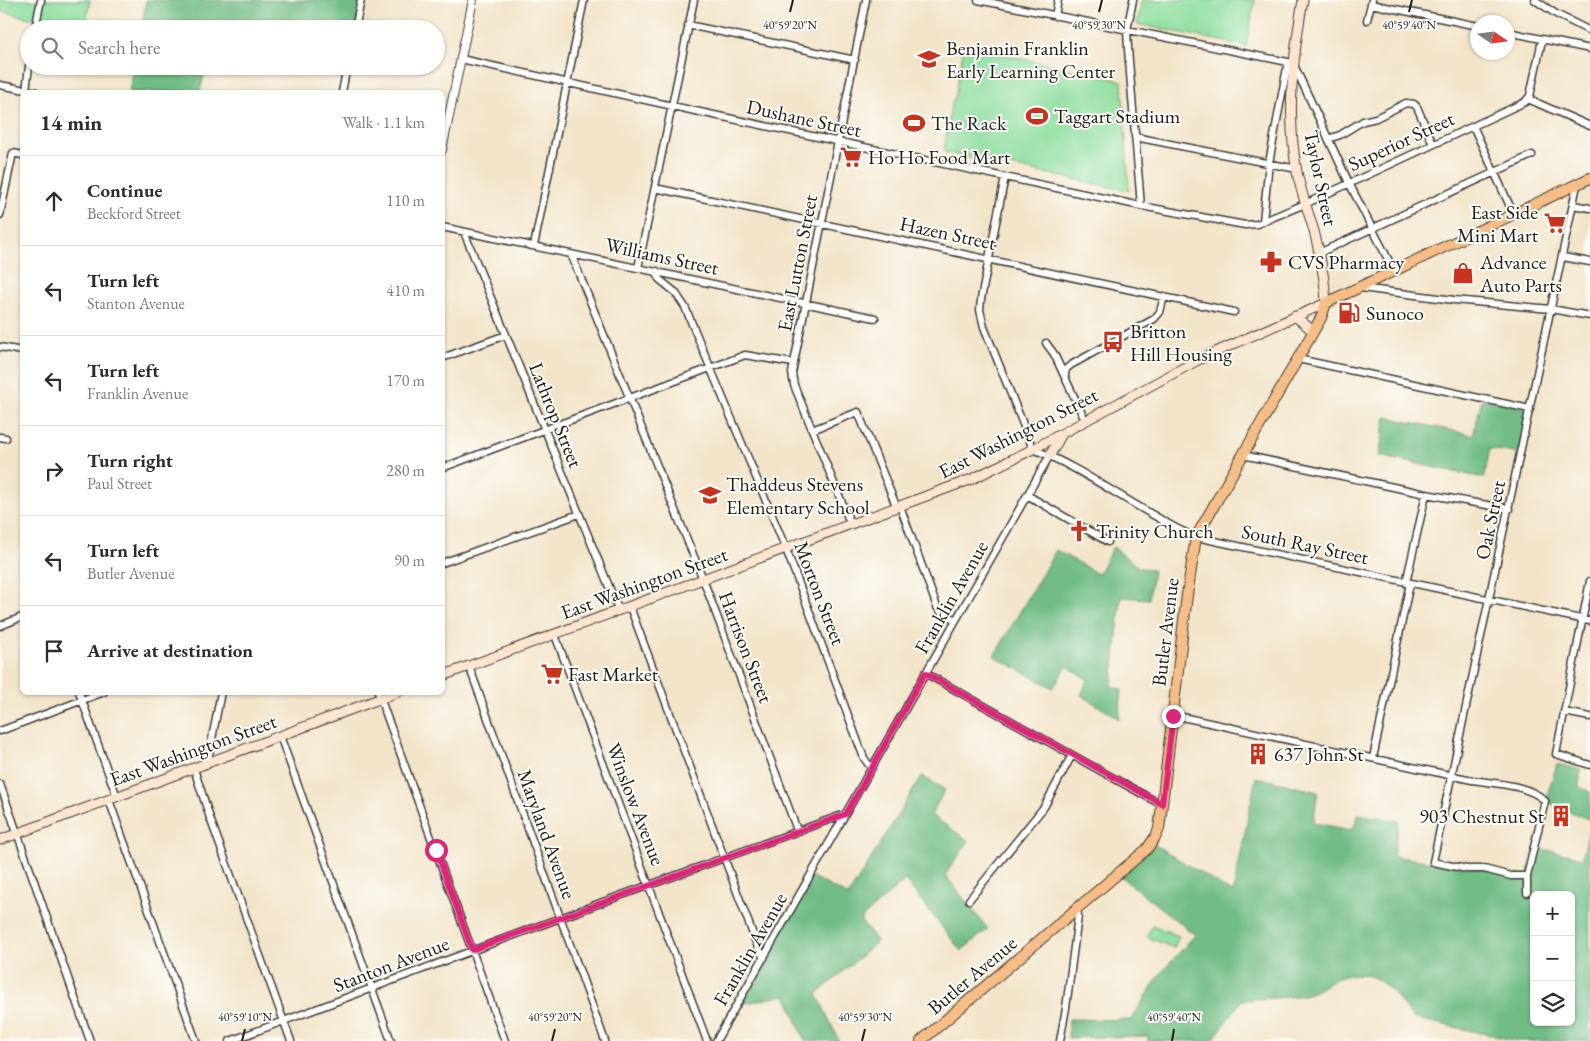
<!DOCTYPE html>
<meta charset="utf-8">
<style>
:root{--surface:#fff;--page:#f7f7f7;--text:#2b2b33;--muted:#7c7c81;--line:#e1e1e2}
body{margin:0;font-family:"EB Garamond",serif;background:var(--page);color:var(--text)}
.controls{position:absolute;right:15px;bottom:15px;display:grid;overflow:hidden;border-radius:8px;box-shadow:0 1px 4px #0004}
.controls button{width:45px;height:45px;display:grid;place-items:center;padding:0;border:0;border-bottom:1px solid var(--line);background:var(--surface);color:var(--text);font:25px sans-serif}
.compass{position:absolute;left:1470px;top:15px;width:45px;height:45px;border-radius:50%;background:var(--surface);box-shadow:0 1px 4px #0004;rotate:103deg}
.stop{position:absolute;width:15px;height:15px;margin:-11px;border:4px solid #db2777;border-radius:50%;background:#fff}
.stop.end{background:#db2777;border-color:#fff;box-shadow:0 1px 5px #0008}
.list{margin:0;padding:0;list-style:none}
h2{display:flex;justify-content:space-between;align-items:center;height:65px;margin:0;padding:0 20px;font-size:21px}
h2 small{font-size:16px;font-weight:400;color:var(--muted)}
.list li{display:grid;grid-template-columns:32px 1fr auto;gap:15px;align-items:center;box-sizing:border-box;height:90px;padding:0 20px;border-top:1px solid var(--line)}
.list b{display:block;font-size:19px;white-space:nowrap}
.list p{margin:0;font-size:16px;white-space:nowrap;color:var(--muted)}
.list em{font-size:16px;font-style:normal;color:var(--muted)}
.icon{flex:none;width:28px;height:28px;fill:none;stroke:currentColor;stroke-width:2;stroke-linecap:round;stroke-linejoin:round}
.map{position:relative;flex:none;width:1590px;height:1041px;overflow:hidden}
.search{position:absolute;background:var(--surface);box-shadow:0 1px 4px #0004;left:20px;top:20px;width:425px;height:55px;display:flex;align-items:center;gap:12px;box-sizing:border-box;padding:0 18px;border-radius:28px;color:var(--muted);font-size:19px}
.panel{position:absolute;background:var(--surface);box-shadow:0 1px 4px #0004;left:20px;top:90px;width:425px;height:605px;border-radius:8px}
.map>svg:first-child{display:block}
.green{fill:#8bdd9d;stroke:#547c5c}
.forest{fill:#70bc84;stroke:#466c50;fill-rule:evenodd}
.lines{fill:none;stroke-linecap:round;stroke-linejoin:round}
.minor-casing{stroke:#3c3a36;stroke-width:9}
.tertiary-casing{stroke:#3c3a36;stroke-width:10}
.secondary-casing{stroke:#3c3a36;stroke-width:11}
.primary-casing{stroke:#3c3a36;stroke-width:12}
.minor{stroke:#fff;stroke-width:6}
.tertiary{stroke:#fff;stroke-width:8}
.secondary{stroke:#fbe5cf;stroke-width:9}
.primary{stroke:#f6be86;stroke-width:10}
.route{stroke:#db2777;stroke-width:6}
.ticks{fill:none;stroke:#1c1c1c;stroke-width:2}
.labels{text-anchor:middle;dominant-baseline:central;stroke-width:4;stroke-linejoin:round;paint-order:stroke}
.poi-label{font-size:20px;fill:#1c1c1c;stroke:#fdfcf7;text-anchor:start}
.street-label{font-size:20px;fill:#1c1c1c;stroke:#fdfcf7}
.ticks-label{font-size:12px;text-anchor:middle;fill:#1c1c1c;stroke:#fdfcf7;stroke-width:4;stroke-linejoin:round;paint-order:stroke}
</style>
<div class="map">
<svg width="1590" height="1041" viewBox="0 0 1590 1041">
<rect width="100%" height="100%" fill="#fdfcf7"/>
<filter id="ink" filterUnits="userSpaceOnUse"><feTurbulence type="fractalNoise" baseFrequency=".02" numOctaves="2"/><feDisplacementMap in="SourceGraphic" scale="10" xChannelSelector="R" yChannelSelector="G"/><feConvolveMatrix kernelMatrix="1 2 1 2 8 2 1 2 1" color-interpolation-filters="sRGB"/></filter>
<filter id="wash" filterUnits="userSpaceOnUse"><feTurbulence type="fractalNoise" baseFrequency=".0096" numOctaves="4" result="noise"/><feDisplacementMap in="SourceGraphic" scale="20" xChannelSelector="R" yChannelSelector="G"/><feGaussianBlur stdDeviation="1.12" result="paint"/><feColorMatrix in="noise" values="0 0 0 0 0 0 0 0 0 0 0 0 0 0 0 0 0 1.4 0 .05"/><feComposite in="paint" operator="in"/></filter>
<g filter="url(#wash)">
<rect width="100%" height="100%" fill="#f2e4c9"/>
<path class="green" d="M0,0H90L85,29H79L0,11Z
M1142,0H1255L1246,46L1137,24Z
M964,46L1122,81L1129,191L944,152L951,106L955,96Z
M1152,925L1179,936L1174,948L1147,937Z"/>
<path class="forest" d="M146,0H361L355,29H141Z
M134,66H206L200,92H129Z
M1482,399L1530,409L1520,454L1490,449L1484,478L1379,456L1386,417L1473,435Z
M1113,547L1140,568L1153,569L1149,599L1121,597L1112,687L1122,689L1119,719L1081,695L1088,680L1067,666L1053,688L994,656L1056,550L1098,574Z
M1557,764L1581,770L1579,787L1590,792V820L1545,801Z
M922,776L945,790L931,815L969,841L945,875L988,929L961,951L905,880L860,920L877,942L817,994L839,1041H805L786,995L737,1005L811,876L848,896Z
M1256,777L1318,792L1313,823L1353,830L1358,814L1399,821L1393,856L1527,876L1535,847L1582,858L1590,827V1041H1518L1412,1018C1394,993 1377,965 1342,977C1330,980 1320,991 1307,994C1287,999 1263,998 1242,1000L1212,1041H1147L1149,1036L1068,1038L1069,1019L1131,1020L1161,973L1195,935L1117,874L1152,843L1233,893ZM1534,895H1571V1022H1534Z"/>
</g>
<g filter="url(#ink)">
<g class="lines">
<g class="minor-casing">
<path id="minor" d="M978,0L1293,63L1349,183L1394,271
M1133,0L1127,30L1128,49L1141,206
M1535,0L1556,14L1590,31
M1371,4L1478,26
M1055,16L1058,0
M1367,20L1372,0
M688,25L855,60
M35,29L41,0
M355,29L361,0
M1508,32L1590,49
M461,59L695,111L1141,206L1245,225L1257,224L1305,204L1525,102L1530,96L1542,40
M0,85L36,92
M26,91L29,66
M342,92L347,66
M1528,99L1590,126
M1473,126L1514,215
M1135,137L1297,169
M1328,139L1340,135L1363,121L1376,118L1406,103L1414,104L1417,107L1433,144
M1005,177L981,299L980,310L984,327L1033,449C1075,465 1115,494 1155,516C1168,524 1182,532 1196,537L1590,621
M655,188L1234,312
M1573,205L1590,208
M0,215L13,153L22,155
M1263,221L1269,163L1288,62
M442,227L875,318
M464,232L619,611
M534,246L584,0
M1319,253L1532,155
M571,254L703,579L797,830
M1563,257L1590,262
M638,268L694,0
M657,271L659,279L675,292L685,307L786,549L864,758L871,768
M1361,288L1454,300L1551,309L1590,316
M1046,343L1054,354L1085,420
M0,347L22,351
M442,358L506,335
M1298,359L1530,409
M1065,375L1066,369L1071,365L1154,319L1160,312L1164,296
M812,430L858,412L897,508
M0,437L6,438
M1243,455L1426,494L1509,509
M442,468L745,355L793,363
M1027,495L1108,542
M900,506L937,607L942,613L956,620
M851,525L794,385L792,373L866,0
M442,563L579,514
M1590,581L1556,754L1590,765
M1406,583L1426,494
M630,607L757,945L764,958
M0,626L22,617
M555,635L707,1041
M469,666L605,1041
M925,673L1162,805
M79,692L117,797
M378,692L505,1041
M1564,712L1590,717
M1173,715L1472,780C1492,783 1531,785 1545,801L1527,876V893
M0,731L104,692
M280,736L391,1041
M1373,758L1410,583
M207,765L221,692
M194,769L210,818L291,1041
M0,784L90,1041
M109,800L196,1041
M1527,876H1511L1484,869H1467L1433,862L1577,185
M969,900L1044,807L1072,755
M230,1041L603,902L845,814
M716,1041L1050,455
M1060,1041L1066,1008L1078,916L1077,908"/>
</g>
<g class="tertiary-casing">
<path id="tertiary" d="M442,150L473,0"/>
</g>
<g class="secondary-casing">
<path id="secondary" d="M1295,316L1313,331
M1050,455L1062,434
M442,676L972,479L1033,449L1200,359L1326,303C1325,279 1320,254 1314,231C1308,211 1301,192 1297,172C1286,114 1293,57 1303,0
M0,840L398,692"/>
</g>
<g class="primary-casing">
<path id="primary" d="M921,1041L1147,849L1156,836L1159,829L1187,595L1196,537L1321,318L1326,303L1590,178"/>
</g>
<use href="#minor" class="minor"/>
<use href="#tertiary" class="tertiary"/>
<use href="#secondary" class="secondary"/>
<use href="#primary" class="primary"/>
</g>
</g>
<g class="lines" filter="url(#ink)">
<path class="route" d="M436,850L472,950L846,814L925,673L1162,804L1173,716"/>
</g>
<path class="ticks" d="M790,12L793,0M1099,12L1102,0M1409,12L1412,0M242,1041L245,1029M552,1041L555,1029M862,1041L865,1029M1172,1041L1174,1029"/>
<defs>
<g id="school-bare" transform="scale(1.725)"><path d="M0-5L7-2L0 1L-7-2ZM-4 1L0 2.5L4 1V4Q0 6-4 4Z" fill="#c8321e" stroke="#fdfcf7" stroke-width="2.5" paint-order="stroke"/></g>
<g id="stadium-bare" transform="scale(1.725)"><path d="M0-5a6.5 5 0 1 0 0 10a6.5 5 0 1 0 0-10ZM-3.5-1.8h7v3.6h-7Z" fill="#c8321e" stroke="#fdfcf7" stroke-width="2.5" paint-order="stroke"/></g>
<g id="supermarket-bare" transform="scale(1.725)"><path d="M-6-5.5h2.5l.6 2H6L4.5 2H-2.5L-4.4-4H-6ZM-1.5 3.2a1.3 1.3 0 1 0 .1 0ZM3 3.2a1.3 1.3 0 1 0 .1 0Z" fill="#c8321e" stroke="#fdfcf7" stroke-width="2.5" paint-order="stroke"/></g>
<g id="pharmacy-bare" transform="scale(1.725)"><path d="M-2-6h4v4h4v4h-4v4h-4v-4h-4v-4h4Z" fill="#c8321e" stroke="#fdfcf7" stroke-width="2.5" paint-order="stroke"/></g>
<g id="shop-bare" transform="scale(1.725)"><path d="M-5-2.5h2.3a2.7 3.5 0 0 1 5.4 0H5L5.5 6h-11ZM-1.5-2.5h3a1.5 2.3 0 0 0-3 0Z" fill="#c8321e" stroke="#fdfcf7" stroke-width="2.5" paint-order="stroke"/></g>
<g id="fuel-bare" transform="scale(1.725)"><path d="M-5.5-6h7V0h2V4h1.3V-2.5L3-4.5l.8-.8L6-3V5H2.5V1h-1V6h-7ZM-4.2-4.7v3.2H.2V-4.7Z" fill="#c8321e" stroke="#fdfcf7" stroke-width="2.5" paint-order="stroke"/></g>
<g id="bus-bare" transform="scale(1.725)"><path d="M-5-6H5V4H4V6H2V4H-2V6H-4V4H-5ZM-3.5-4V0h7V-4ZM-3.5 1.2v1.5H-2V1.2ZM2 1.2v1.5H3.5V1.2Z" fill="#c8321e" stroke="#fdfcf7" stroke-width="2.5" paint-order="stroke"/></g>
<g id="church-bare" transform="scale(1.725)"><path d="M-1.2-6h2.4v3.5h3.3v2.4h-3.3V6h-2.4V-.1h-3.3v-2.4h3.3Z" fill="#c8321e" stroke="#fdfcf7" stroke-width="2.5" paint-order="stroke"/></g>
<g id="building-bare" transform="scale(1.725)"><path d="M-4-6H4V6H1V3H-1V6H-4ZM-2.5-4.3h1.7v1.8h-1.7ZM.8-4.3h1.7v1.8H.8ZM-2.5-1h1.7V.8h-1.7ZM.8-1h1.7V.8H.8Z" fill="#c8321e" stroke="#fdfcf7" stroke-width="2.5" paint-order="stroke"/></g>
</defs>
<g fill-rule="evenodd">
<use href="#school-bare" x="929" y="59"/>
<use href="#stadium-bare" x="1037" y="116"/>
<use href="#stadium-bare" x="914" y="123"/>
<use href="#supermarket-bare" x="851" y="157"/>
<use href="#supermarket-bare" x="1555" y="223"/>
<use href="#pharmacy-bare" x="1271" y="262"/>
<use href="#shop-bare" x="1463" y="273"/>
<use href="#fuel-bare" x="1349" y="313"/>
<use href="#bus-bare" x="1113" y="342"/>
<use href="#school-bare" x="710" y="495"/>
<use href="#church-bare" x="1079" y="531"/>
<use href="#supermarket-bare" x="552" y="674"/>
<use href="#building-bare" x="1258" y="754"/>
<use href="#building-bare" x="1561" y="816"/>
</g>
<g class="labels">
<g class="poi-label">
<text x="946" y="48">Benjamin Franklin<tspan x="946" dy="23">Early Learning Center</tspan></text>
<text x="1054" y="116">Taggart Stadium</text>
<text x="931" y="123">The Rack</text>
<text x="868" y="157">Ho Ho Food Mart</text>
<text x="1538" y="212" text-anchor="end">East Side<tspan x="1538" dy="23">Mini Mart</tspan></text>
<text x="1288" y="262">CVS Pharmacy</text>
<text x="1480" y="262">Advance<tspan x="1480" dy="23">Auto Parts</tspan></text>
<text x="1366" y="313">Sunoco</text>
<text x="1130" y="331">Britton<tspan x="1130" dy="23">Hill Housing</tspan></text>
<text x="726" y="484">Thaddeus Stevens<tspan x="726" dy="23">Elementary School</tspan></text>
<text x="1096" y="531">Trinity Church</text>
<text x="568" y="674">Fast Market</text>
<text x="1274" y="754">637 John St</text>
<text x="1544" y="816" text-anchor="end">903 Chestnut St</text>
</g>
<g class="street-label">
<text transform="translate(804 118) rotate(12)">Dushane Street</text>
<text transform="translate(1401 141) rotate(-25)">Superior Street</text>
<text transform="translate(1321 178) rotate(78)">Taylor Street</text>
<text transform="translate(948 233) rotate(12)">Hazen Street</text>
<text transform="translate(662 256) rotate(12)">Williams Street</text>
<text transform="translate(797 263) rotate(-79)">East Lutton Street</text>
<text transform="translate(556 415) rotate(68)">Lathrop Street</text>
<text transform="translate(1018 433) rotate(-27)">East Washington Street</text>
<text transform="translate(1490 520) rotate(-78)">Oak Street</text>
<text transform="translate(1305 544) rotate(12)">South Ray Street</text>
<text transform="translate(644 583) rotate(-20)">East Washington Street</text>
<text transform="translate(820 593) rotate(69)">Morton Street</text>
<text transform="translate(951 597) rotate(-60)">Franklin Avenue</text>
<text transform="translate(1165 632) rotate(-83)">Butler Avenue</text>
<text transform="translate(746 647) rotate(69)">Harrison Street</text>
<text transform="translate(193 750) rotate(-20)">East Washington Street</text>
<text transform="translate(636 804) rotate(69)">Winslow Avenue</text>
<text transform="translate(547 834) rotate(70)">Maryland Avenue</text>
<text transform="translate(750 949) rotate(-60)">Franklin Avenue</text>
<text transform="translate(391 964) rotate(-21)">Stanton Avenue</text>
<text transform="translate(972 975) rotate(-40)">Butler Avenue</text>
</g>
</g>
<g class="ticks-label">
<text x="790" y="29">40°59'20"N</text>
<text x="1099" y="29">40°59'30"N</text>
<text x="1409" y="29">40°59'40"N</text>
<text x="245" y="1021">40°59'10"N</text>
<text x="555" y="1021">40°59'20"N</text>
<text x="865" y="1021">40°59'30"N</text>
<text x="1174" y="1021">40°59'40"N</text>
</g>
</svg>
<div class="controls">
<button>+</button>
<button>−</button>
<button><svg class="icon" aria-label="layers" viewBox="0 0 24 24"><path d="M12 4l9 5-9 5-9-5zM3 14l9 5 9-5"/></svg></button>
</div>
<svg class="compass" viewBox="-18 -18 36 36"><path d="M0-13l5 13h-10z" fill="#e53935"/><path d="M0 13l5-13h-10z" fill="#7c7c81"/></svg>
<div class="stop" style="left:436px;top:850px"></div>
<div class="stop end" style="left:1173px;top:716px"></div>
<div class="search"><svg class="icon" aria-label="search" viewBox="0 0 24 24"><circle cx="10" cy="10" r="6"/><path d="M15 15l6 6"/></svg>Search here</div>
<section class="panel">
<h2>14 min<small>Walk · 1.1 km</small></h2>
<ul class="list">
<li><svg class="icon" aria-label="ahead" viewBox="0 0 24 24"><path d="M12 20V5M6 11l6-6 6 6"/></svg><div><b>Continue</b><p>Beckford Street</p></div><em>110 m</em></li>
<li><svg class="icon" aria-label="left" viewBox="0 0 24 24"><path d="M17 20v-9H6M10 6l-5 5 5 5"/></svg><div><b>Turn left</b><p>Stanton Avenue</p></div><em>410 m</em></li>
<li><svg class="icon" aria-label="left" viewBox="0 0 24 24"><path d="M17 20v-9H6M10 6l-5 5 5 5"/></svg><div><b>Turn left</b><p>Franklin Avenue</p></div><em>170 m</em></li>
<li><svg class="icon" aria-label="right" viewBox="0 0 24 24"><path d="M7 20v-9h11M14 6l5 5-5 5"/></svg><div><b>Turn right</b><p>Paul Street</p></div><em>280 m</em></li>
<li><svg class="icon" aria-label="left" viewBox="0 0 24 24"><path d="M17 20v-9H6M10 6l-5 5 5 5"/></svg><div><b>Turn left</b><p>Butler Avenue</p></div><em>90 m</em></li>
<li><svg class="icon" aria-label="arrive" viewBox="0 0 24 24"><path d="M6 21V4h12l-3 4 3 4H6"/></svg><div><b>Arrive at destination</b></div></li>
</ul>
</section>
</div>
